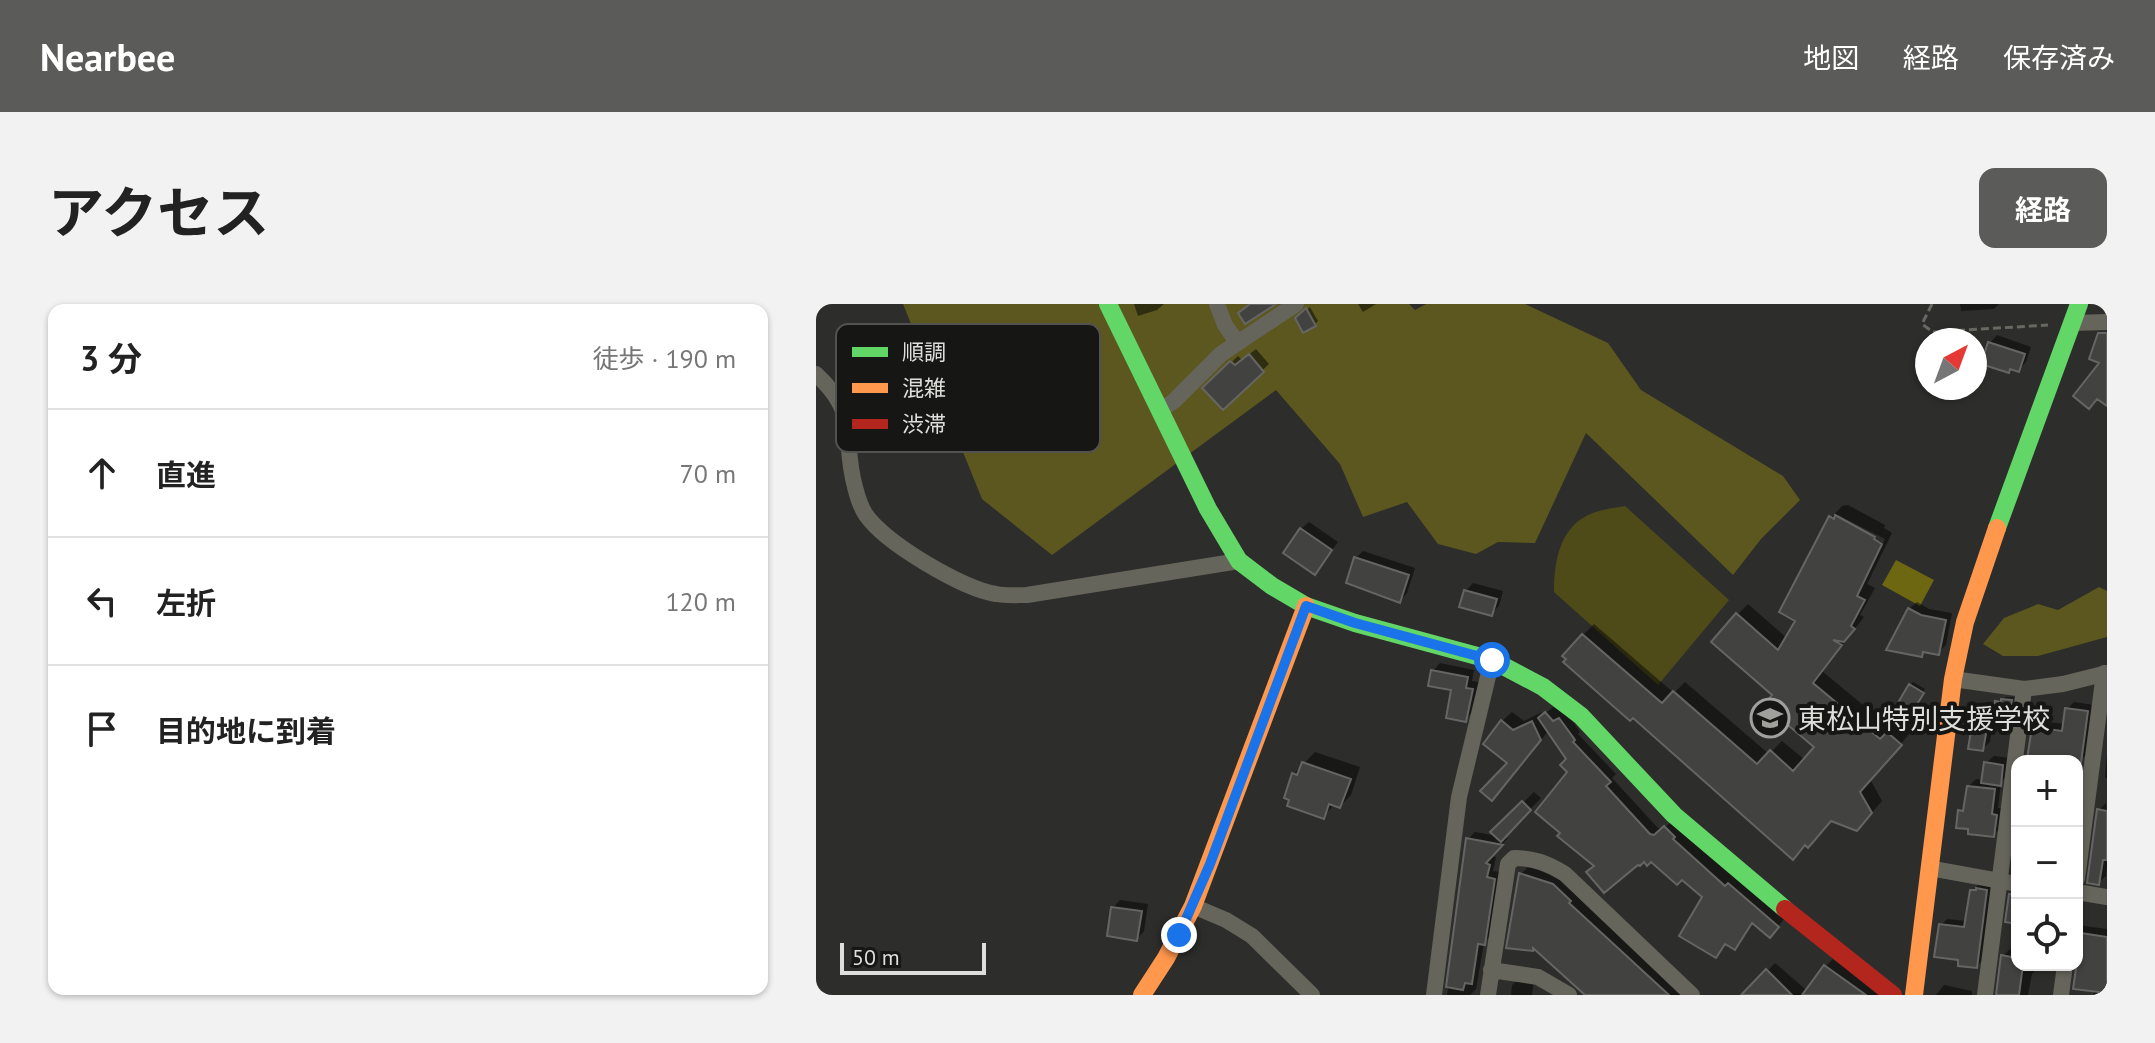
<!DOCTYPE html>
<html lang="ja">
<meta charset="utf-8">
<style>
:root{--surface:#fff;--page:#f2f2f2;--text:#222;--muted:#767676;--line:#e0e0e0;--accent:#5b5b59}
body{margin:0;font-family:"PT Sans","Noto Sans JP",sans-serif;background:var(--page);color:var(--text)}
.controls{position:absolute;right:24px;bottom:24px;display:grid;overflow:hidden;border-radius:16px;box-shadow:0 2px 6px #0004}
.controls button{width:72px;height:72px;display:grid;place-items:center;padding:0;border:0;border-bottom:2px solid var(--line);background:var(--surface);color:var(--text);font:40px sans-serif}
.compass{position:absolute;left:1099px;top:24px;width:72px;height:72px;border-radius:50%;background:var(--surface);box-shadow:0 2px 6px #0004;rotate:41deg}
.scale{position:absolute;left:24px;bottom:20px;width:146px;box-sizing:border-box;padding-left:8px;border:4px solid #dededb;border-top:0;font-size:22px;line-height:28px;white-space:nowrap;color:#dededb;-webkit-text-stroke:6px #161614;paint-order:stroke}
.stop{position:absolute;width:24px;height:24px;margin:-18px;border:6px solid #1a73e8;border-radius:50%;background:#fff}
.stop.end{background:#1a73e8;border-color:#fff;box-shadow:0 2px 8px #0008}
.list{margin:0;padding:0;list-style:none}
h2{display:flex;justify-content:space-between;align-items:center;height:104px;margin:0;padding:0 32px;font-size:34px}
h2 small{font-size:26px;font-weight:400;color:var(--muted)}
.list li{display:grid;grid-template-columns:52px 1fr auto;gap:24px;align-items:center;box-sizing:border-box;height:128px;padding:0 32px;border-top:2px solid var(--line)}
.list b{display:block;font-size:30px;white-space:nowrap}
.list em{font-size:26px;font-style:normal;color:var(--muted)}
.icon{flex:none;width:44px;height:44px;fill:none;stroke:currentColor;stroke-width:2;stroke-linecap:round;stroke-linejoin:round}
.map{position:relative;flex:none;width:1291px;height:691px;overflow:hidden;border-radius:16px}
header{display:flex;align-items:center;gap:48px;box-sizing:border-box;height:112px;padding:0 40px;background:var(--accent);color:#fff}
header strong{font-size:38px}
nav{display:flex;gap:44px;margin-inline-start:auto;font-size:28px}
.intro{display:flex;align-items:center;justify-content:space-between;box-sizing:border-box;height:192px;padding:0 48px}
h1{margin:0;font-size:56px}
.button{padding:20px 36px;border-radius:16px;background:var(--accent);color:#fff;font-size:28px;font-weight:700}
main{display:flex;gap:48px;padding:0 48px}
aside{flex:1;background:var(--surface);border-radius:16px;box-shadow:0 2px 6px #0004}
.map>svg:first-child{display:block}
.green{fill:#4f4b19}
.forest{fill:#5b571f}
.water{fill:#6d6712}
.shadow{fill:#0007;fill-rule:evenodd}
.building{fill:#424240;stroke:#656563;stroke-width:2}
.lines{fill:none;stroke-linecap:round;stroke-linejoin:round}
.path{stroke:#686861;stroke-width:3;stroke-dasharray:8 4;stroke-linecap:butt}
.street{stroke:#66655b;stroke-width:16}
.fast{stroke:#63d668;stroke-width:18}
.slow{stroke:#ff974d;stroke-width:18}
.jam{stroke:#b3261e;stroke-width:18}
.route{stroke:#1a73e8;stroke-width:10}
.labels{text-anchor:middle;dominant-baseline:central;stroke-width:8;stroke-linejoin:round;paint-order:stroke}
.poi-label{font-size:28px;fill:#dededb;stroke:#161614;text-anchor:start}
.key{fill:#161614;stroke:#525250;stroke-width:2}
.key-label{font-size:22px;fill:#dededb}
</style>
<header>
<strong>Nearbee</strong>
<nav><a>地図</a><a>経路</a><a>保存済み</a></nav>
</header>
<div class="intro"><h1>アクセス</h1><a class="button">経路</a></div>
<main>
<aside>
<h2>3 分<small>徒歩 · 190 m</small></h2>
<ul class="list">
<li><svg class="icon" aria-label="ahead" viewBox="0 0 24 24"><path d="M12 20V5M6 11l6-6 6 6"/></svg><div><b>直進</b></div><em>70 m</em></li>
<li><svg class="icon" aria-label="left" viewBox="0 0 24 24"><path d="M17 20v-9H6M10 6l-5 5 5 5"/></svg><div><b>左折</b></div><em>120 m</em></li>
<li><svg class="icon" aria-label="arrive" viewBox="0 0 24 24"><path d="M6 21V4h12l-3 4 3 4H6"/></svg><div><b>目的地に到着</b></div></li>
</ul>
</aside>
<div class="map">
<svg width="1291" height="691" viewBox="0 0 1291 691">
<rect width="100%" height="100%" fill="#2d2d2b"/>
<path class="green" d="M809,202L913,296L842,381L738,288C738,257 744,221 777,209C787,205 799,204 809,202Z"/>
<path class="forest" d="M87,0H593L599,6L610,0H709L792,39L825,86L967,172L984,196L945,235L917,271L770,129L719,239L682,238L660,250L622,240L591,198L547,213L524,160L460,86L236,251L166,195Z
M1283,283L1291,287V333L1222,352H1187L1167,340L1188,314L1222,300L1242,306Z"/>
<path class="water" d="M1080,256L1118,276L1104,302L1066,281Z"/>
<path class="shadow" d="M318,0H348L341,6L322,12Z
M542,0H560L547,8Z
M1144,0H1183L1178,5L1145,7Z
M494,3L502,17L499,20L481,15Z
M1181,31L1215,43L1210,58L1203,66L1196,63L1192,67L1174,39Z
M440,45L453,60L407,103L389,84L422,52L426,56Z
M1032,201L1069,221L1068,224L1076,229L1051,280L1059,284L1044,311L1048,313L1006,367L1076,425L1083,418L1095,428L1054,475L1066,497L1052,513L1016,515L992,541L767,331L778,320L858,389L869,378L953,450L966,437L989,456L1000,443L959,391L921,311L932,300L971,334L982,316L1015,214L1026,202ZM1020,210L1069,235L1067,239L1017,213Z
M493,218L522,238L499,268L485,225Z
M547,247L599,264L591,289L584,297L540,254Z
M657,279L687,287L683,302L675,310L650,287Z
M1101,298L1113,305L1136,309L1130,341L1122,349L1110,346L1106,351L1093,305Z
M624,359L658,366L656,377L663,378L657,408L649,415L637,385L617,367Z
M1097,378L1109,385L1101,400L1094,381Z
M1190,393H1198L1196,408L1193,411L1181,398Z
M1258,398L1278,401L1271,450L1264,456L1212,457L1218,424L1225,417L1249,420L1251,405Z
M737,403L751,409L764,428L762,430L800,470L796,474L841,523L846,526L856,517L968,615L960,625L937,618L918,644L910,639L900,652L889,593L866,573L835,556L780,561L753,468V455L733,426L686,485L694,459L686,417L696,408L708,417L726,408L727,412Z
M1165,415L1177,417L1174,438L1166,445L1158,422Z
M499,448L544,463L535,491L524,502L519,500L507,512L478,470Z
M1291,449V474H1289Z
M1178,452L1194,454L1191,472L1185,478L1182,504H1187L1185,524L1177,531L1144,507L1150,501L1153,482L1160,475L1168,476L1170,459Z
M718,488L725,494L687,533L692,534L675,552L680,553L677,567L685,568L675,631L668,639L660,685L654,691H631L652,535L659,528L681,532L677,528Z
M1290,499L1291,562L1290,572L1283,578V506Z
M712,563L745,573L789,619L791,618L868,691H773L705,570Z
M1163,580H1177L1167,656L1161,662L1144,655L1125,621L1131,615L1151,617L1156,587Z
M304,596L332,600L328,627L321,635L297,604Z
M1261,621L1291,625V691H1277V686L1265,649H1261Z
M1194,645L1201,646V661H1225L1216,670L1212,691H1181L1187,652Z
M1017,655L1066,691H1000L1010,662Z
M959,659L989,685L992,691H940L934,685Z
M704,674L718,676L716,691H695L696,681Z
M1128,681L1156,687V691H1120Z"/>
<path class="building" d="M434,0H460L429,20L422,9Z
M490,4L500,22L487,29L479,14Z
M1282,29H1291V102L1281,95L1273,105L1257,92L1283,59L1273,55Z
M1172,38L1209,50L1203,68L1194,65L1193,69L1165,60Z
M433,50L448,68L407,106L386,84L412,59L414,57L419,61Z
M1019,211L1059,233L1058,235L1066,240L1041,292L1049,296L1035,322L1039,325L1028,338L1017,336L1026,341L997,379L1064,435L1071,428L1086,441L1044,488L1056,509L1041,527L1015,517L992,544L989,541L977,556L817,414L814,417L747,358L750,355L746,352L766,330L846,399L857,387L941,460L954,446L977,467L998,443L948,401L956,391L895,338L920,309L962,346L979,317L963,308L1013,212L1018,215Z
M484,224L516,246L499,271L467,249Z
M538,253L593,271L584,299L530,279Z
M648,286L681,295L676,312L643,303Z
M1092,304L1105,311L1130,316L1123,351L1107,348L1106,353L1070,346Z
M615,366L652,373L650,384L657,385L650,418L630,414L635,386L612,382Z
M1093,380L1108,389L1098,405L1083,397Z
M1185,395L1196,396L1193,413L1178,412L1179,397L1185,398Z
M1249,404L1272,407L1265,459L1211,455L1216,423L1246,427Z
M729,408L737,417L743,414L759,436L757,438L795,478L790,482L834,530L838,531L848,522L859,533L857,535L909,582L912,579L963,623L954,634L936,619L919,646L909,640L900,654L863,632L886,593L866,576L861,581L835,558L831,562L828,558L824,562L822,561L788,589L770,568L778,562L741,532L744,529L719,508L751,468L744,461L750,455L722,414Z
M685,416L697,426L716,417L725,436L676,497L664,487L691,459L667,440Z
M1156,421L1171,424L1167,447L1152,445Z
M486,458L535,475L524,504L513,500L508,515L471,502L473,496L468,494L476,469L481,471Z
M1168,458L1187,461L1185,482L1165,479Z
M1151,482L1179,485L1176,510L1181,511L1178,533L1152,530V525L1140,524L1142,506L1147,507Z
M706,497L715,506L685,538L674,528Z
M1281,505L1291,507V556H1287L1283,581L1271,579Z
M650,534L687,541L670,559L674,561L671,573L679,575L669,641L662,640L656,680L649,679L647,686L630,683Z
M703,569L737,580L755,597L753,599L853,691H769L717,644V647L690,644Z
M1160,584L1171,586L1161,664L1142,662V656L1118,653L1123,620L1148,623L1154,586H1160Z
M1193,590L1201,591V620L1189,618Z
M295,603L326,607L321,637L291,632Z
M1265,629L1291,633V689L1257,685Z
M1185,651L1201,654V661H1207L1203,691H1180Z
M1008,661L1050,691H986Z
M950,665L976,691H925Z"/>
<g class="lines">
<path class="path" d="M1116,0L1106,20L1117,28L1232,21"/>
<path class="street" d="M401,0L409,21L421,38
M1256,19L1291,18
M0,70C45,112 25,132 39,183C41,191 45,204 50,211C69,239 147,285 180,290C190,292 201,291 211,291L423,257
M345,106L358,97L405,50L480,0
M1137,375L1208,385L1247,380L1291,369
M1113,564L1201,580
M1261,575L1288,369
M1261,588L1291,593
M377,602L410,616L436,632L496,691
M675,666L722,673L753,691
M618,691L643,493L676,356
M672,691L692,560L698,554C718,554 731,559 749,570L876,691
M1169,691L1208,385
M1245,691L1249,661"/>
<path class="fast" d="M292,0L392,205L423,257L456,282L490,302L539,319L676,356L727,383L765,412L858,511L969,605
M1181,224L1263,0"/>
<path class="slow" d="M326,691L350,654L377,602L490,302
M1098,691L1137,375L1149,318L1181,224"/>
<path class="jam" d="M969,605L1077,691"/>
</g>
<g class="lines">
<path class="route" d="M363,631L394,560L490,302L539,319L676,356"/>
</g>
<defs>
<g id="school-ring" transform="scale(2)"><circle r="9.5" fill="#161614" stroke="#a0a09d" stroke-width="1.5"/><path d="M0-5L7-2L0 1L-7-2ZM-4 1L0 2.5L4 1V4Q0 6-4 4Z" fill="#a0a09d"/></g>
</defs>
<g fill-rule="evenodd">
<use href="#school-ring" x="954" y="414"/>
</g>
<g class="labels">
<g class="poi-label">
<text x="982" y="414">東松山特別支援学校</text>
</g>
</g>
<rect x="20" y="20" width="264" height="128" rx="12" class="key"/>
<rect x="36" y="43" width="36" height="10" fill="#63d668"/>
<rect x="36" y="79" width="36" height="10" fill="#ff974d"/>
<rect x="36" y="115" width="36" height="10" fill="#b3261e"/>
<g class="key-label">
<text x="86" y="56">順調</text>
<text x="86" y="92">混雑</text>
<text x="86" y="128">渋滞</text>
</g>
</svg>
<div class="controls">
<button>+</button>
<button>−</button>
<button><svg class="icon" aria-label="locate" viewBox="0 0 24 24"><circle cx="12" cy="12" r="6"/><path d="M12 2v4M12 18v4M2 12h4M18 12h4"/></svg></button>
</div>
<svg class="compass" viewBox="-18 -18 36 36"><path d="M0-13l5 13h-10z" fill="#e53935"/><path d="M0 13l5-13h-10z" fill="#767676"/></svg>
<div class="scale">50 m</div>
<div class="stop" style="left:676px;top:356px"></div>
<div class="stop end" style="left:363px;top:631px"></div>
</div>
</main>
